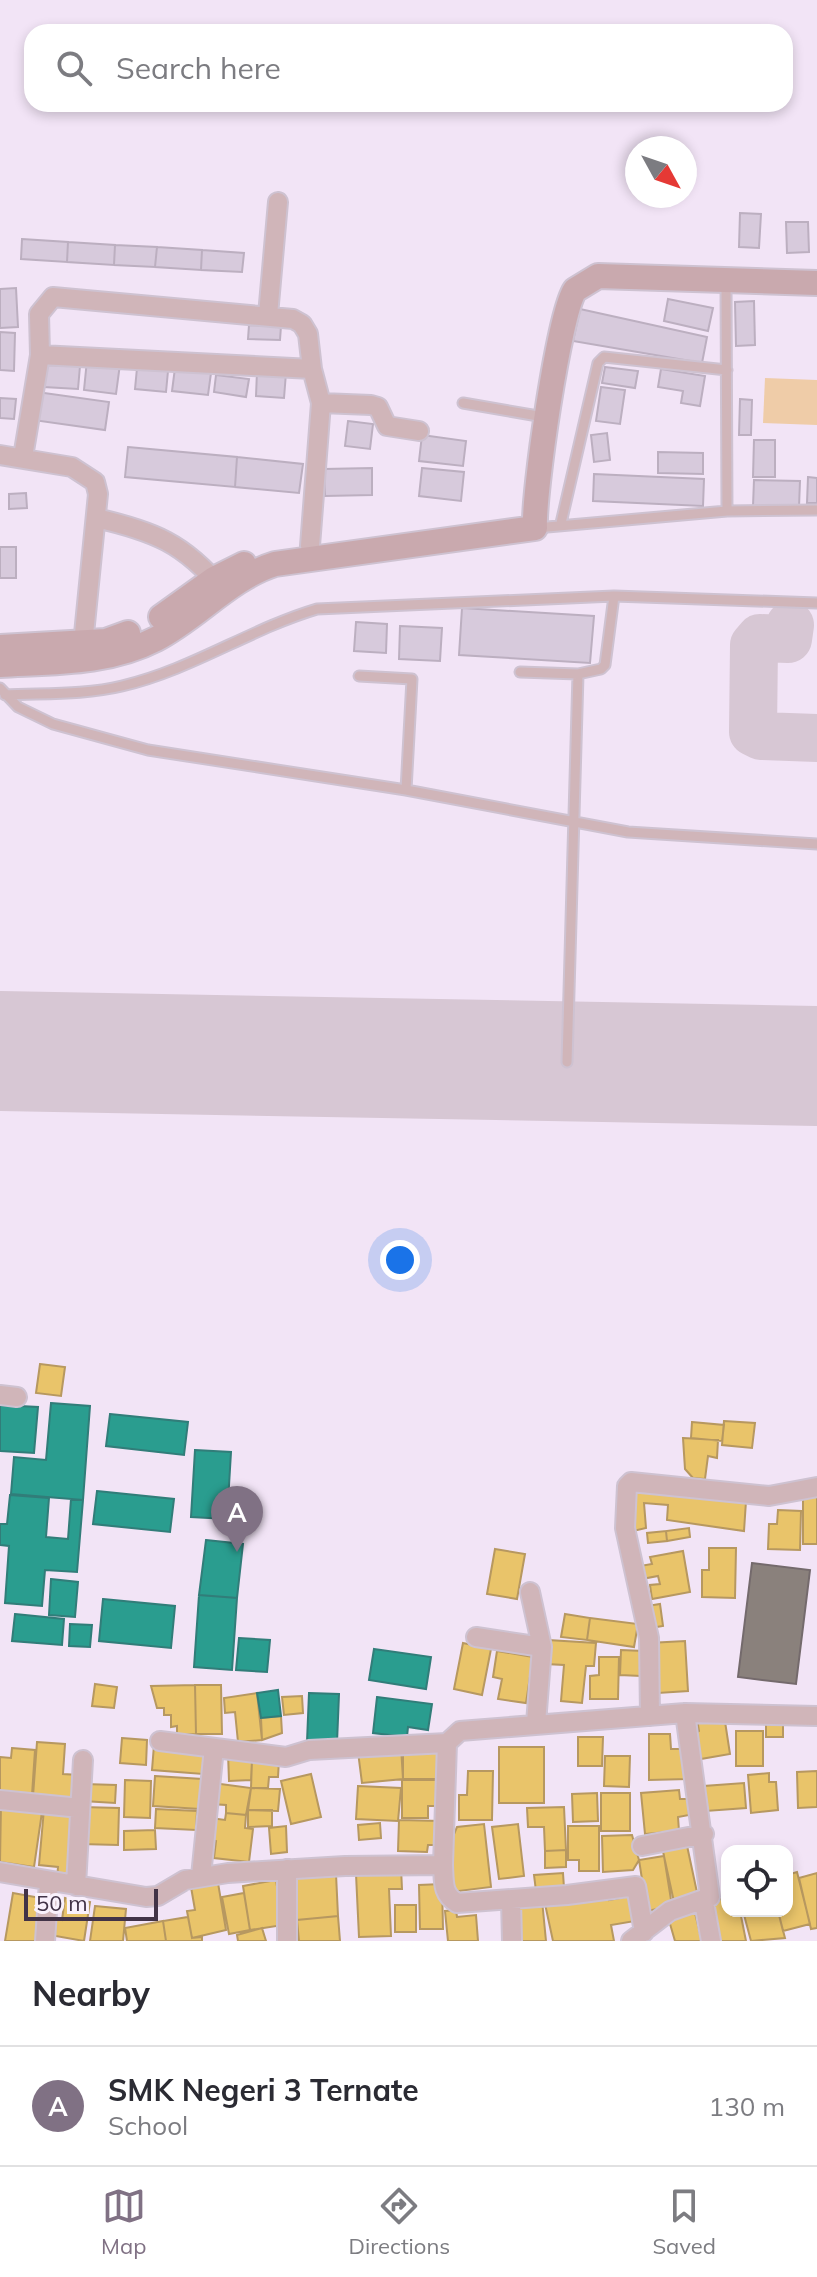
<!DOCTYPE html>
<style>
:root{--surface:#fff;--page:#f2f2f3;--text:#2b2b33;--muted:#7c7c81;--line:#e1e1e2;--accent:#807184}
body{margin:0;font-family:Mulish,sans-serif;background:var(--page);color:var(--text)}
.controls{position:absolute;right:24px;bottom:24px;display:grid;overflow:hidden;border-radius:16px;box-shadow:0 4px 12px #0003}
.controls button{width:72px;height:72px;display:grid;place-items:center;padding:0;border:0;border-bottom:2px solid var(--line);background:var(--surface);color:var(--text);font:40px sans-serif}
.compass{position:absolute;left:625px;top:136px;width:72px;height:72px;border-radius:50%;background:var(--surface);box-shadow:0 4px 12px #0003;rotate:130deg}
.scale{position:absolute;left:24px;bottom:20px;width:134px;box-sizing:border-box;padding-left:8px;border:4px solid #423347;border-top:0;font-size:22px;line-height:28px;white-space:nowrap;color:#423347;-webkit-text-stroke:6px #f9f1fc;paint-order:stroke}
.you{position:absolute;left:400px;top:1260px;width:28px;height:28px;margin:-20px;border:6px solid #fff;border-radius:50%;background:#1a73e8;box-shadow:0 0 0 12px #1a73e833}
.badge{display:grid;place-items:center;width:52px;height:52px;border-radius:50%;background:var(--accent);color:#fff;font-size:26px;font-weight:700}
.pin{position:absolute;translate:-50% -66px;filter:drop-shadow(0 2px 4px #0008)}
.pin::after{content:'';position:absolute;top:42px;width:28px;height:24px;background:inherit;clip-path:polygon(0 0,100% 0,50% 100%)}
.list{margin:0;padding:0;list-style:none}
h2{display:flex;justify-content:space-between;align-items:center;height:104px;margin:0;padding:0 32px;font-size:34px}
h2 small{font-size:26px;font-weight:400;color:var(--muted)}
.list li{display:grid;grid-template-columns:52px 1fr auto;gap:24px;align-items:center;box-sizing:border-box;height:120px;padding:0 32px;border-top:2px solid var(--line)}
.list b{display:block;font-size:30px;white-space:nowrap}
.list p{margin:0;font-size:26px;white-space:nowrap;color:var(--muted)}
.list em{font-size:26px;font-style:normal;color:var(--muted)}
.icon{flex:none;width:44px;height:44px;fill:none;stroke:currentColor;stroke-width:2;stroke-linecap:round;stroke-linejoin:round}
.map{position:relative;flex:none;width:817px;height:1941px;overflow:hidden}
.search{position:absolute;background:var(--surface);box-shadow:0 4px 12px #0003;left:24px;right:24px;top:24px;height:88px;display:flex;align-items:center;gap:20px;box-sizing:border-box;padding:0 28px;border-radius:24px;color:var(--muted);font-size:30px}
.sheet{height:224px;background:var(--surface)}
nav{display:flex;justify-content:space-around;align-items:center;box-sizing:border-box;height:112px;border-top:2px solid var(--line);background:var(--surface);font-size:22px;color:var(--muted)}
nav a{display:grid;justify-items:center;gap:4px}
nav .on{color:var(--accent)}
.map>svg:first-child{display:block}
.green{fill:#efcca8}
.homes{fill:#e9c46a;stroke:#b79860;stroke-width:2}
.schools{fill:#2a9d8f;stroke:#317d79;stroke-width:2}
.industry{fill:#8a817c;stroke:#746a6c;stroke-width:2}
.lines{fill:none;stroke-linecap:round;stroke-linejoin:round}
.taxiway{stroke:#d7c7d4;stroke-width:48}
.runway{stroke:#d7c7d4;stroke-width:120}
.building{fill:#d7cadc;stroke:#bcafc0;stroke-width:2}
.lane-casing{stroke:#cec2d1;stroke-width:13}
.street-casing{stroke:#cec2d1;stroke-width:22}
.secondary-casing{stroke:#cec2d1;stroke-width:28}
.lane{stroke:#d0b5b9;stroke-width:9}
.street{stroke:#d0b5b9;stroke-width:18}
.secondary{stroke:#c9a9ae;stroke-width:24}
</style>
<div class="map">
<svg width="817" height="1941" viewBox="0 0 817 1941">
<rect width="100%" height="100%" fill="#f2e4f6"/>
<path class="green" d="M765,378L817,380V425L763,423Z"/>
<path class="homes" d="M40,1364L65,1367L61,1396L36,1393Z
M724,1421L755,1423L752,1448L722,1445Z
M692,1422L724,1425L722,1441L691,1438Z
M683,1438L718,1440L717,1458L708,1456L705,1479L693,1478L685,1469Z
M636,1485L746,1501L744,1531L667,1520L668,1505L644,1503L646,1528L629,1532Z
M817,1496V1544H803V1497Z
M778,1510L801,1511L800,1550L768,1549L769,1524H777Z
M689,1528L690,1537L667,1541L666,1531Z
M666,1531L667,1541L648,1543L647,1533Z
M709,1548H736L735,1598L702,1597V1570H709Z
M495,1549L525,1554L517,1599L487,1594Z
M683,1551L690,1592L652,1599L650,1585L660,1584L658,1576L642,1579L640,1566L652,1564L650,1557Z
M660,1604L663,1626L650,1628L647,1606Z
M565,1614L590,1618L587,1640L561,1637Z
M590,1618L638,1624L634,1647L587,1640Z
M548,1640L596,1643L594,1666H586L582,1703L561,1701L564,1665L546,1664Z
M685,1641L688,1691L658,1693L649,1643Z
M463,1643L491,1649L482,1695L454,1689Z
M621,1650L643,1651L641,1676L620,1675Z
M497,1651L533,1657L526,1703L498,1699L502,1679L493,1677Z
M599,1657H619L618,1699H590V1676L599,1675Z
M95,1684L117,1687L114,1708L92,1706Z
M195,1685L196,1734L177,1735V1726L171,1727V1715H164V1708H157L151,1686Z
M195,1685H221L222,1734H196Z
M257,1693L262,1740L238,1742L235,1712L225,1713L224,1698Z
M302,1696L303,1713L284,1715L282,1697Z
M724,1715L730,1754L695,1760L692,1735L699,1731L697,1719Z
M281,1716L282,1733L262,1740L261,1718Z
M766,1716H783V1737H766Z
M736,1731H763V1766H736Z
M649,1734H670L671,1749H687L688,1779L649,1780Z
M578,1737H603L602,1766H578Z
M122,1738L147,1740L146,1765L120,1763Z
M37,1742L65,1744L63,1774L79,1775L77,1802L33,1796Z
M154,1745L205,1749L203,1774L152,1770Z
M401,1747L403,1779L362,1783L358,1752Z
M499,1747H544V1803H499Z
M12,1748L35,1750L32,1795L0,1793V1757L11,1758Z
M403,1749H440V1779H403Z
M228,1753L252,1760L251,1780L229,1781Z
M605,1756H630L629,1787L604,1786Z
M252,1760H279L278,1777H269L268,1788H251Z
M468,1771H493L492,1820H459V1795H467Z
M817,1771V1807L798,1808L797,1772Z
M769,1773V1782H776L778,1810L751,1813L748,1775Z
M311,1774L321,1817L291,1824L281,1781Z
M155,1776L202,1779L200,1809L153,1806Z
M125,1780L151,1781L150,1818L124,1817Z
M402,1780H438V1806H428V1818H402Z
M213,1783L251,1788L246,1815L226,1813V1805L211,1804Z
M744,1783L746,1808L706,1811L704,1786Z
M84,1784L116,1785L115,1803L83,1801Z
M358,1786L401,1788L398,1821L356,1819Z
M251,1788L280,1789L278,1811L248,1810Z
M679,1790L680,1799H688L689,1815L678,1817L679,1831L645,1834L641,1793Z
M597,1793L598,1821L573,1822L572,1794Z
M601,1793H630V1831H601Z
M1,1805L42,1812L34,1867L0,1862Z
M82,1807L119,1808L118,1845L81,1844Z
M564,1807L566,1850L545,1851L544,1827H528L527,1808Z
M44,1809L78,1813L72,1880L57,1879L58,1867L39,1865Z
M156,1809L197,1811L196,1830L155,1828Z
M248,1810H272V1826L248,1827Z
M226,1813L246,1815L245,1828L253,1829L249,1862L214,1858L216,1841L208,1840L210,1818L225,1820Z
M399,1820L440,1821V1845H428L427,1852L398,1851Z
M380,1823L381,1838L359,1840L358,1825Z
M484,1824L491,1887L451,1892L446,1853L457,1827Z
M518,1824L524,1876L499,1879L492,1827Z
M286,1826L287,1852L271,1854L269,1828Z
M568,1826H599V1871H579V1860H568Z
M155,1830L156,1849L124,1850V1831Z
M632,1835L639,1860L633,1870L603,1872L602,1836Z
M686,1841L698,1897L674,1902L662,1847Z
M566,1850V1867L545,1868V1851Z
M664,1856L672,1906L647,1911L639,1860Z
M401,1868L402,1889H389L391,1936L359,1937L356,1874Z
M797,1872L810,1924L783,1931L778,1911H787V1875Z
M563,1873L564,1888L536,1891L534,1875Z
M817,1873V1928L811,1929L799,1878Z
M336,1874L338,1916L297,1920L294,1876Z
M276,1880L283,1925L250,1930L243,1886Z
M218,1883L226,1930L192,1938L187,1911L195,1910L191,1887Z
M442,1884L443,1929H420L419,1885Z
M608,1892L609,1900L630,1896L635,1921L611,1925L614,1941H553L545,1904Z
M13,1893L46,1899L39,1941H5Z
M244,1893L250,1930L229,1934L222,1897Z
M65,1898L90,1902L84,1941L50,1935L52,1918L62,1920Z
M727,1898V1911H740L746,1941H720L711,1901Z
M542,1900L546,1941H518L514,1904Z
M395,1905H416V1932H395Z
M95,1906L126,1909L123,1941H90Z
M694,1909L702,1941H675L668,1917Z
M456,1910L457,1917L476,1915L478,1941H448L445,1911Z
M743,1911H778L785,1938L751,1941Z
M338,1916L340,1941H299L297,1920Z
M188,1917L192,1938L202,1937V1941H166L163,1921Z
M163,1921L166,1941H127L125,1928Z
M262,1928L266,1941H238L237,1935Z"/>
<path class="schools" d="M51,1403L90,1406L83,1500L11,1494L14,1457L46,1460Z
M0,1405L38,1407L34,1453L0,1451Z
M110,1414L188,1422L184,1455L106,1446Z
M195,1450L231,1452L227,1519L191,1517Z
M97,1491L174,1499L170,1532L93,1524Z
M10,1495L49,1498L46,1537L68,1539L71,1499L83,1500L77,1572L45,1570L42,1606L5,1603L9,1546L0,1545V1524H7Z
M206,1540L243,1544L237,1598L199,1595Z
M51,1579L78,1582L75,1617L49,1615Z
M199,1595L237,1598L232,1670L194,1667Z
M103,1599L175,1606L171,1648L99,1641Z
M15,1614L64,1619L62,1645L12,1641Z
M70,1624L92,1625L90,1647L69,1646Z
M239,1638L270,1640L267,1672L236,1670Z
M374,1649L431,1657L426,1689L369,1680Z
M278,1690L281,1716L261,1718L257,1693Z
M309,1693L339,1694L337,1743L307,1742Z
M377,1697L432,1704L428,1730L408,1727L407,1737L373,1733Z"/>
<path class="industry" d="M752,1563L810,1570L796,1684L738,1677Z"/>
<g class="lines">
<path class="taxiway" d="M790,625L788,639L760,638L754,645L753,732L761,736L817,738
M797,1066L817,1057"/>
<path class="runway" d="M0,1051L817,1066"/>
</g>
<path class="building" d="M740,213L761,214L759,248L739,247Z
M786,222H808L809,252L787,253Z
M22,239L68,242L67,262L21,259Z
M68,242L115,245L114,265L67,262Z
M115,245L157,247L155,267L114,265Z
M157,247L202,250L201,270L155,267Z
M202,250L244,253L242,272L201,270Z
M16,288L18,327L0,328V289Z
M668,299L713,308L708,331L664,321Z
M754,301L755,345L736,346L735,302Z
M580,309L707,337L702,363L573,341Z
M249,325L281,326L280,340L248,339Z
M0,332L15,333L14,371L0,370Z
M87,360L120,364L116,394L84,390Z
M45,365L80,366L78,389L44,387Z
M605,367L638,371L635,388L602,383Z
M137,368L168,371L166,392L135,389Z
M175,368L211,373L208,395L172,391Z
M661,369L705,376L700,406L681,403L683,391L658,387Z
M257,371L286,373L284,398L256,396Z
M216,375L249,379L246,397L214,392Z
M601,387L625,390L620,424L596,421Z
M37,392L109,402L105,430L33,420Z
M0,398L16,399L14,419L0,418Z
M740,399L752,400L751,435H739Z
M348,421L373,424L370,449L345,446Z
M607,433L610,460L594,462L591,435Z
M422,435L466,441L463,466L419,461Z
M754,440H775V477H753Z
M128,447L237,457L235,487L125,477Z
M658,452L703,453V474L658,473Z
M237,457L303,464L299,493L235,487Z
M372,468V495L325,496L324,469Z
M422,468L464,472L461,501L419,496Z
M594,474L704,479L703,506L593,501Z
M808,477L817,478V503H807Z
M754,480L800,481L799,507L753,506Z
M26,493L27,508L9,509V494Z
M0,547H16V578H0Z
M462,608L594,616L590,663L459,655Z
M356,622L387,624L386,653L354,651Z
M400,626L442,628L440,661L399,659Z"/>
<g class="lines">
<g class="lane-casing">
<path id="lane" d="M463,403L538,416
M727,511L817,510
M561,523L598,363L604,357L727,370
M536,528L727,511L726,283
M520,672L578,674
M359,676L412,679L406,790
M0,688L18,707L53,724L148,750L406,790L628,832L817,844
M5,695C43,693 85,695 122,686C191,670 250,629 317,609L614,596
M567,1062L578,674L601,669L605,665L614,596L817,603"/>
</g>
<g class="street-casing">
<path id="street" d="M268,315L278,202
M40,355L312,369
M321,403L371,405L378,407L387,426L419,431
M0,455L72,467L95,482L98,494L82,654
M23,457L40,355L39,314L53,297L293,319L302,324L308,334L312,369L321,403L310,546
M96,518C153,531 184,543 222,589
M0,1395L17,1397
M530,1592L542,1647L536,1723
M476,1637L542,1647
M650,1716L649,1638L625,1528L627,1486L631,1482L769,1496L817,1487
M160,1741L286,1757L309,1750L447,1743
M0,1800L80,1808
M642,1846L704,1834
M443,1865C444,1882 442,1894 457,1903L567,1895L636,1886L644,1932
M287,1869V1941
M0,1872L146,1897L158,1896L185,1880L228,1873L345,1866L443,1865L447,1743L460,1731L685,1713L817,1716
M201,1876L214,1748
M76,1886L83,1760
M511,1900L512,1941
M704,1902L711,1941
M45,1941L49,1882
M631,1941L670,1911L710,1897L685,1713"/>
</g>
<g class="secondary-casing">
<path id="secondary" d="M161,617L214,579L244,564
M0,647L106,641L128,633
M0,665C53,662 108,664 156,639C197,618 230,578 275,564L535,528C533,496 559,313 575,290L598,276L817,283"/>
</g>
<use href="#lane" class="lane"/>
<use href="#street" class="street"/>
<use href="#secondary" class="secondary"/>
</g>
</svg>
<div class="controls">
<button><svg class="icon" aria-label="locate" viewBox="0 0 24 24"><circle cx="12" cy="12" r="6"/><path d="M12 2v4M12 18v4M2 12h4M18 12h4"/></svg></button>
</div>
<svg class="compass" viewBox="-18 -18 36 36"><path d="M0-13l5 13h-10z" fill="#e53935"/><path d="M0 13l5-13h-10z" fill="#7c7c81"/></svg>
<div class="scale">50 m</div>
<div class="you"></div>
<div class="pin badge" style="left:237px;top:1552px">A</div>
<div class="search"><svg class="icon" aria-label="search" viewBox="0 0 24 24"><circle cx="10" cy="10" r="6"/><path d="M15 15l6 6"/></svg>Search here</div>
</div>
<section class="sheet">
<h2>Nearby<small></small></h2>
<ul class="list">
<li><span class="badge">A</span><div><b>SMK Negeri 3 Ternate</b><p>School</p></div><em>130 m</em></li>
</ul>
</section>
<nav>
<a class="on"><svg class="icon" aria-label="map" viewBox="0 0 24 24"><path d="M3 6l6-2 6 2 6-2v14l-6 2-6-2-6 2zM9 4v14M15 6v14"/></svg>Map</a>
<a><svg class="icon" aria-label="directions" viewBox="0 0 24 24"><path d="M12 3l9 9-9 9-9-9zM9 14v-3h6M13 9l2 2-2 2"/></svg>Directions</a>
<a><svg class="icon" aria-label="saved" viewBox="0 0 24 24"><path d="M7 4h10v16l-5-4-5 4z"/></svg>Saved</a>
</nav>
